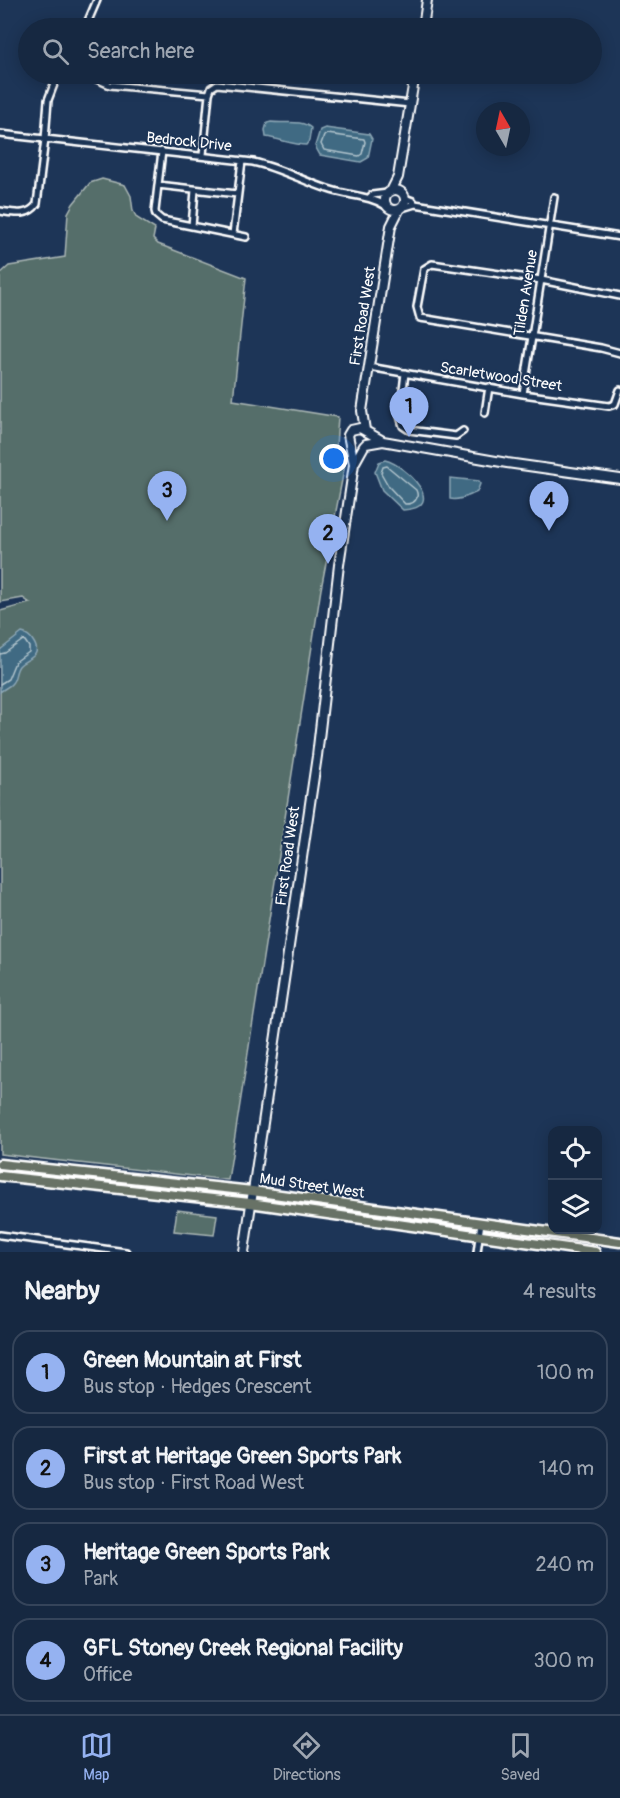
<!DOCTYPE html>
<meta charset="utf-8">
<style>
:root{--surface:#162841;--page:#1f3048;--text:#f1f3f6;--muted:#9ea6b1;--line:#35445a;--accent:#95b2f1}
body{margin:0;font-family:Pangolin,sans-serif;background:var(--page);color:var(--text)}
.controls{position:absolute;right:18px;bottom:18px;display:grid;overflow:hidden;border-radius:12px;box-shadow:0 3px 15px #0003}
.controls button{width:54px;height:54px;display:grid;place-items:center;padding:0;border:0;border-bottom:2px solid var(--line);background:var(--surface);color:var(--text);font:30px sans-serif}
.compass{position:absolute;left:476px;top:102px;width:54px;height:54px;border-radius:50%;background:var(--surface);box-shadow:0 3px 15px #0003;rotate:351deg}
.you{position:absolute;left:334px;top:459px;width:21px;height:21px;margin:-15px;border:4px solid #fff;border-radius:50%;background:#1a73e8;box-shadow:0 0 0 9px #1a73e833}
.badge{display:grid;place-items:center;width:39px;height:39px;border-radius:50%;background:var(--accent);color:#111;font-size:20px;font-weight:700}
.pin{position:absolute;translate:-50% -50px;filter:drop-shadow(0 2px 3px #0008)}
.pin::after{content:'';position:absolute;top:32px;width:21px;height:18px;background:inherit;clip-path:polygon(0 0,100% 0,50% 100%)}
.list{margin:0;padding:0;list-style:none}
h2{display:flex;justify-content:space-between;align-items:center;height:78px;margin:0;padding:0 24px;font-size:26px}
h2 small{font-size:20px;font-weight:400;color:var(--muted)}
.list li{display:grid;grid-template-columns:39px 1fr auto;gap:18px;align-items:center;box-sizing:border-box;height:84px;margin:0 12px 12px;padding:0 12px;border:2px solid var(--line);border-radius:18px}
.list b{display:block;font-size:22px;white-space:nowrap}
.list p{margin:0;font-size:20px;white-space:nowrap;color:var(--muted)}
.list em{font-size:20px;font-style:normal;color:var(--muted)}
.icon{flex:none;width:33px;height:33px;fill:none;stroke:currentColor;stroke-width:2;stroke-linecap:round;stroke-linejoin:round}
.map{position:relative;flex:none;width:620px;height:1252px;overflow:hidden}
.search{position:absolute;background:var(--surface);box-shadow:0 3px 15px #0003;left:18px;right:18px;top:18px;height:66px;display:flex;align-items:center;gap:15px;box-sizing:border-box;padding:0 21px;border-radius:33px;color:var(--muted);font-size:22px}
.sheet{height:462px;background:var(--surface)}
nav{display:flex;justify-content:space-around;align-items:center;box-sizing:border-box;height:84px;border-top:2px solid var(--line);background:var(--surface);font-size:16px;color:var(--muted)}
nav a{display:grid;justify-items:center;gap:3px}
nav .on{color:var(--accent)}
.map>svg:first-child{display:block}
.green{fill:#556e6a;stroke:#aab6b4;stroke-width:1.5}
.water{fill:#3f6b83;stroke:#8ca6b5;stroke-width:1.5}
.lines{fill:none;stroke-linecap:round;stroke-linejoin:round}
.shore{stroke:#b2c4cd;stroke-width:1.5}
.street-casing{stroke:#fff;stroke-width:10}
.secondary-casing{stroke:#fff;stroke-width:12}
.primary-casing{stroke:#fff;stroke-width:13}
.street{stroke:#1d3557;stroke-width:5}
.secondary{stroke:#1d3557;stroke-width:8}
.primary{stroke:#687266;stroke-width:8}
.labels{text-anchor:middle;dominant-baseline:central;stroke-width:4.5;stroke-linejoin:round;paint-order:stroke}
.street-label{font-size:15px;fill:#fff;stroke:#1d3557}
</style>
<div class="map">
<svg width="620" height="1252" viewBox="0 0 620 1252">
<rect width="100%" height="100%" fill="#1d3557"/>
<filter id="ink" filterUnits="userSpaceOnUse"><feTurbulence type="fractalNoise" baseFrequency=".0167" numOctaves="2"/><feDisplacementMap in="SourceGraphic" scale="12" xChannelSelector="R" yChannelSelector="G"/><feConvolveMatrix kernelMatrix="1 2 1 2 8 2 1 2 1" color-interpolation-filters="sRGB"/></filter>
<g filter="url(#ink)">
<path class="green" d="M102,179L125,185L131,196L133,211L137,218L155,229L153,239L158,244L246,278L233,400L338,417L336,447L347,454L321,589L228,1180L0,1154V611L30,603L23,598L0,602V274L9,266L65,257L68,213L73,204L90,183Z
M177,1210L217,1215L214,1235L174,1231Z"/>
<path class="water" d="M271,122C284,124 302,119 311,128L309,141L306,145C294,145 280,139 266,137L265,130L267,123Z
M325,128L369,134L372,139L368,158L361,162L320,155L315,146L320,130Z
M385,460C406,465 449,508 403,510L382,490L375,472L379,462Z
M450,478L479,481L480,484L477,492C468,496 459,501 450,499Z
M22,633C27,634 30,636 33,641C44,657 26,658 19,666C15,671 16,679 12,683C9,687 3,689 0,692V650Z"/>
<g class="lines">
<path class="shore" d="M327,134L364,139L365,142L362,154L359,156L324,150L321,144L324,136Z
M387,466L416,490C420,499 414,504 405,504L389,487L381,473L383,467Z
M0,654L5,653L23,640L25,641L29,647V652L15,662L8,679L0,684"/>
<g class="street-casing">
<path id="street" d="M85,28L97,0
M85,74L110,85L209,94
M0,134L253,162C280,168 303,181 328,189C348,196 369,195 386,206
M162,151L155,211L156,215L162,220L246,237
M203,155L209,94L211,88L217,84L410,104
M158,185L237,194
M369,198L372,195L388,193
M405,198L413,201L415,204
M402,208L415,204L620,237
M0,211C14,213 28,217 37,204L45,139L48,100L58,74
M192,226L195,190
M233,234L242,161
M620,296L541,280L432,264L424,269L417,307L420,318L427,319L601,348L620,353
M369,367L523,394L609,406L615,404L620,390
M405,373L400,416L403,426L409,430L456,436L463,431
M523,394L554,197
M485,413L489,387
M0,1235L126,1252
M477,1252L481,1222"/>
</g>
<g class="secondary-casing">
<path id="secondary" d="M423,28L427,0
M385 200a10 10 0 1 1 20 0a10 10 0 1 1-20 0Z
M391,191L398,177L415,74
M365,430L362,411L391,226L399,210
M366,444L383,441
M354,464L348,435L351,430L360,428L383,441L507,463L620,479
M244,1252L317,756L339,565L354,464L364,446"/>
</g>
<g class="primary-casing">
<path id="primary" d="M0,1164L252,1191L620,1242
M0,1176L250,1203L595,1252"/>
</g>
<use href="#street" class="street"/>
<use href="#secondary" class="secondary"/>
<use href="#primary" class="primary"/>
</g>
</g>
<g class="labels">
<g class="street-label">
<text transform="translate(189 142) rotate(6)">Bedrock Drive</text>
<text transform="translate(526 293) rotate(-81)">Tilden Avenue</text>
<text transform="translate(363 316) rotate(-81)">First Road West</text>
<text transform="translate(501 377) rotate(9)">Scarletwood Street</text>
<text transform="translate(288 856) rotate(-82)">First Road West</text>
<text transform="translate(312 1186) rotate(8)">Mud Street West</text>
</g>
</g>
</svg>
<div class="controls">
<button><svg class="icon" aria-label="locate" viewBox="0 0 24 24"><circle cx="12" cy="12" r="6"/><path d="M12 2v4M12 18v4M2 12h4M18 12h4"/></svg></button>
<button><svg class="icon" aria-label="layers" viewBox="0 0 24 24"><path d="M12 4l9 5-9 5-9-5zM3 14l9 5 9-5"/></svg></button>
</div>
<svg class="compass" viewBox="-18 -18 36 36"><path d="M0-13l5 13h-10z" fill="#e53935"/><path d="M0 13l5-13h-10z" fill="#9ea6b1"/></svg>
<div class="you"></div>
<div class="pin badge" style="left:409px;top:437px">1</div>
<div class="pin badge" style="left:328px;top:564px">2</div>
<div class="pin badge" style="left:167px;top:521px">3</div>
<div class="pin badge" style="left:549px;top:531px">4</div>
<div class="search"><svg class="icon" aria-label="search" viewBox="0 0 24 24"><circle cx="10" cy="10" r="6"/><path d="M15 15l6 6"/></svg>Search here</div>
</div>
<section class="sheet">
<h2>Nearby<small>4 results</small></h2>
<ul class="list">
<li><span class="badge">1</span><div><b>Green Mountain at First</b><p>Bus stop · Hedges Crescent</p></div><em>100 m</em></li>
<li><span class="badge">2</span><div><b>First at Heritage Green Sports Park</b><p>Bus stop · First Road West</p></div><em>140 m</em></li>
<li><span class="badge">3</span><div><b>Heritage Green Sports Park</b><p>Park</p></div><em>240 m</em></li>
<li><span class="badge">4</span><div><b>GFL Stoney Creek Regional Facility</b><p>Office</p></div><em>300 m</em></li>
</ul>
</section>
<nav>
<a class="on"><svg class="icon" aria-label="map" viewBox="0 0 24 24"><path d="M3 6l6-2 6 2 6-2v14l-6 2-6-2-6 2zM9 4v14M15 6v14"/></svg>Map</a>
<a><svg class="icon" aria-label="directions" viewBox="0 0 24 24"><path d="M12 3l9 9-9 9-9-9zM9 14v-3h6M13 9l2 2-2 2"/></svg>Directions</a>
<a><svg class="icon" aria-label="saved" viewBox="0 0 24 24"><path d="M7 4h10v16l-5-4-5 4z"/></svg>Saved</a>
</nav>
